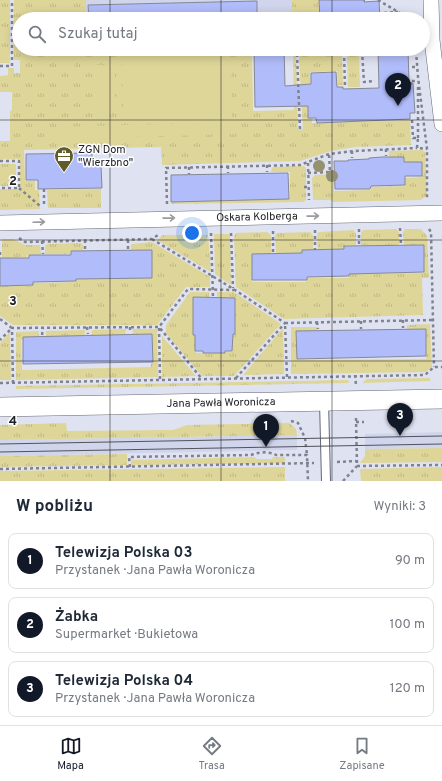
<!DOCTYPE html>
<html lang="pl">
<meta charset="utf-8">
<style>
:root{--surface:#fff;--page:#f6f6f7;--text:#1f2937;--muted:#747a83;--line:#e0e1e3;--accent:#111827}
body{margin:0;font-family:Overpass,sans-serif;background:var(--page);color:var(--text)}
.you{position:absolute;left:192px;top:233px;width:14px;height:14px;margin:-10px;border:3px solid #fff;border-radius:50%;background:#1a73e8;box-shadow:0 0 0 6px #1a73e833}
.badge{display:grid;place-items:center;width:26px;height:26px;border-radius:50%;background:var(--accent);color:#fff;font-size:13px;font-weight:700}
.pin{position:absolute;translate:-50% -33px;filter:drop-shadow(0 1px 2px #0008)}
.pin::after{content:'';position:absolute;top:21px;width:14px;height:12px;background:inherit;clip-path:polygon(0 0,100% 0,50% 100%)}
.list{margin:0;padding:0;list-style:none}
h2{display:flex;justify-content:space-between;align-items:center;height:52px;margin:0;padding:0 16px;font-size:17px}
h2 small{font-size:13px;font-weight:400;color:var(--muted)}
.list li{display:grid;grid-template-columns:26px 1fr auto;gap:12px;align-items:center;box-sizing:border-box;height:56px;margin:0 8px 8px;padding:0 8px;border:1px solid var(--line);border-radius:8px}
.list b{display:block;font-size:15px;white-space:nowrap}
.list p{margin:0;font-size:13px;white-space:nowrap;color:var(--muted)}
.list em{font-size:13px;font-style:normal;color:var(--muted)}
.icon{flex:none;width:22px;height:22px;fill:none;stroke:currentColor;stroke-width:2;stroke-linecap:round;stroke-linejoin:round}
.map{position:relative;flex:none;width:442px;height:481px;overflow:hidden}
.search{position:absolute;background:var(--surface);box-shadow:0 2px 10px #0003;left:12px;right:12px;top:12px;height:44px;display:flex;align-items:center;gap:10px;box-sizing:border-box;padding:0 14px;border-radius:22px;color:var(--muted);font-size:15px}
.sheet{height:244px;background:var(--surface)}
nav{display:flex;justify-content:space-around;align-items:center;box-sizing:border-box;height:56px;border-top:1px solid var(--line);background:var(--surface);font-size:11px;color:var(--muted)}
nav a{display:grid;justify-items:center;gap:2px}
nav .on{color:var(--accent)}
.map>svg:first-child{display:block}
.built{fill:#d0d5eb}
.grass{fill:url(#grass-tufts)}
.pitch{fill:#ded698}
.building{fill:#b1bdfb;stroke:#858895}
.lines{fill:none;stroke-linecap:round;stroke-linejoin:round}
.service-casing{stroke:#656875;stroke-width:10}
.minor-casing{stroke:#656875;stroke-width:16}
.tertiary-casing{stroke:#656875;stroke-width:20}
.path{stroke:#80828d;stroke-width:2.5;stroke-dasharray:3 3;stroke-linecap:butt}
.service{stroke:#fff;stroke-width:8}
.minor{stroke:#fff;stroke-width:15}
.tertiary{stroke:#fff;stroke-width:19}
.tram{stroke:#51525a;stroke-width:1}
.tree{fill:#949171}
.oneway{stroke:#9b9b9d}
.grid{fill:none;stroke:#202126;stroke-width:1;stroke-opacity:0.55}
.labels{text-anchor:middle;dominant-baseline:central;stroke-width:3;stroke-linejoin:round;paint-order:stroke}
.poi-label{font-size:11px;fill:#202126;stroke:#fff;text-anchor:start}
.street-label{font-size:11px;fill:#202126;stroke:#fff}
.grid-label{font-size:13px;text-anchor:middle;font-weight:bold;fill:#202126;stroke:#fff;stroke-width:3;stroke-linejoin:round;paint-order:stroke}
</style>
<div class="map">
<svg width="442" height="481" viewBox="0 0 442 481">
<defs>
<pattern id="grass-tufts" width="24" height="20" patternUnits="userSpaceOnUse"><rect width="24" height="20" fill="#ded698"/><path d="M3 7l-1-3M5 7V3M7 7l1-3M15 17l-1-3M17 17v-4M19 17l1-3" fill="none" stroke="#beb783"/></pattern>
</defs>
<rect width="100%" height="100%" fill="#dfe2f1"/>
<path class="built" d="M23,0H292V19H23Z
M442,432V448L365,449V434Z
M297,435V450L0,456V440Z"/>
<path class="grass" d="M0,0H10V63H0Z
M14,0H86V19H19V49H256V50L252,51L253,111L294,110L293,49H342L296,52L298,129H303L299,56L342,54L343,85H338L337,71L310,72L312,123L410,120L411,145L355,147L331,151L300,161L162,165L161,147L24,150L25,181H35V190H39L40,209L0,210V189H20V159H0V141H10V111L12,110V92H0V76L8,75V68H14V73H20V60H14Z
M292,0H319L320,19H292Z
M347,54H359L360,87H348Z
M422,150L425,152L427,195L421,200L333,202L330,200H313L312,178L315,175L334,174V191L371,190V187L405,186V178L422,177V163H404V158H389V151Z
M0,164H16V186H0Z
M304,166L306,168V200L303,202L172,204L171,201L290,198V172H271L272,168L273,167Z
M101,189V208H48L47,190Z
M396,229L399,232V245H361V233L363,230Z
M405,229H421L427,236L429,278H422L423,315L284,319L236,287L234,237L236,233L267,232L271,235V254H252V282H306L307,278H349L350,274L424,273V245H404L403,232Z
M353,230L356,233V245H346V249L318,250L317,234L319,232Z
M310,232L313,235V250H303V254H276L275,235L277,233Z
M214,234H229L230,236L231,285L215,274Z
M163,235H208L211,272L157,240Z
M3,239H13L25,245H40L41,254L27,255V257L2,258V241Z
M152,242L210,277V287H186L157,325H13L0,316V286H32V283L75,282L76,279L150,278L149,250H131V244Z
M81,243L83,245V250L70,251V254H45V246L47,244Z
M190,292H209V298L193,299V335H196V353L232,352V335L235,334V298H217V292H234L281,324L234,376H202L166,333V325Z
M430,324L432,367L426,372L291,374V327H317V332H298V360L426,359V331H407V325Z
M283,328L284,374L243,375Z
M126,329L125,338L91,339L92,330Z
M133,329H157L158,377L16,380V332L39,331L38,340H21L22,370L151,367L150,338H132Z
M85,330L84,339L46,340V331Z
M9,333L10,334L11,380H0V343Z
M162,336L196,376L162,377Z
M430,378V381L363,383V382L367,379Z
M348,380L349,383L16,389V386Z
M66,423L67,431L173,430L187,425L289,423L296,429L297,435L0,440V425Z
M442,448V462L360,463L365,456V449Z
M127,454V465L0,467V456Z
M255,457L256,459H272L273,457H285V463L131,465V460Z
M285,467V481H0V471Z
M442,467V481H361L360,469Z"/>
<path class="pitch" d="M55,49H74L75,77L77,81L75,83L72,82L73,78L53,51Z
M230,52L232,118L123,120L122,54Z
M92,65H115V110H93Z
M236,122L237,134L54,139V127Z"/>
<path class="building" d="M319,0H364V2L379,1L380,19H320Z
M257,1V19H89L88,5Z
M254,49H284L285,86L311,84V73L336,72L337,87H343V89L379,88L378,49H408L409,83H413L415,113H410V119L317,123L316,118H308V106L255,107Z
M92,153V165H101L102,188L38,189V180H26V154Z
M382,157H404V162H422V176H405V185L371,186L370,189H335L334,161H348V160L369,159V158Z
M288,173L289,199L171,202V175Z
M424,245V272L349,274V276L307,277V280H252V254L302,253V250L344,249V246Z
M152,250V278L76,279V281L33,282V285L0,286V258H29V255H71V251Z
M193,297L235,298V334H233L232,351H225V353H203V351H195V335H193Z
M426,329V356L297,359L296,331Z
M152,334L153,362L23,364V337Z"/>
<g class="lines">
<g class="service-casing">
<path id="service" d="M324,401L326,481"/>
</g>
<g class="minor-casing">
<g id="minor">
<path d="M431,0L432,40L442,124"/>
<path id="s1" d="M0,223L442,213"/>
</g>
</g>
<g class="tertiary-casing">
<g id="tertiary">
<path id="s2" d="M0,407L442,399"/>
</g>
</g>
<path class="path" d="M364,0H365
M378,0L410,19
M384,13L398,12
M362,51L364,82L375,81
M416,51L418,77L427,149V198
M344,52L345,87
M0,66H12V0
M412,67H417
M411,85L410,81H418
M418,87V138
M412,120L413,138H418L417,148L427,149
M300,129L297,54L375,51
M386,149V156
M352,151V158
M0,161H19V188H0
M308,163L309,200
M267,165V172
M228,166V173
M189,167V174
M308,173L330,172L329,154
M304,187H309
M19,188L40,206
M44,189V207
M167,204L166,168L300,165L329,154L354,151L417,148
M400,228L401,245
M359,229V246
M429,229L431,232L434,367
M315,230V250
M273,231V253
M211,233L213,297
M231,233L233,288
M19,238L25,242L152,239L158,235
M152,239L235,290L285,323L236,378
M85,240V250
M128,240V250
M42,241L43,254
M0,252V258
M0,319L12,328L0,340
M403,320V328
M361,321V329
M317,322L318,329
M87,327L88,334
M130,327V333
M42,335L43,328
M355,375L356,385
M287,377L285,323L433,320
M160,379L159,327L188,289L234,290
M0,383L425,375L434,367H442
M13,383L12,328L159,327L202,379
M356,418L357,466L442,465
M291,421L298,423L305,438L307,455
M356,422H364
M337,462L356,461
M130,467L129,457L251,455C258,452 269,451 276,455H307L308,481
M0,469L314,463
M343,481L357,466"/>
<use href="#service" class="service"/>
<use href="#minor" class="minor"/>
<use href="#tertiary" class="tertiary"/>
<path class="tram" d="M0,444L442,436
M0,452L442,444"/>
</g>
<g class="tree">
<circle cx="319" cy="166" r="6"/>
<circle cx="332" cy="176" r="6"/>
</g>
<defs><path id="oneway-shaft" d="M-6 0H5M1.5-3L5.5 0L1.5 3" fill="none" stroke-width="1.6" stroke-linecap="round" stroke-linejoin="round"/></defs>
<g class="oneway">
<use href="#oneway-shaft" transform="translate(313 216) rotate(-1)"/>
<use href="#oneway-shaft" transform="translate(169 218) rotate(-1)"/>
<use href="#oneway-shaft" transform="translate(39 222) rotate(-2)"/>
</g>
<path class="grid" d="M110,0V19M221,0V19M332,0V19M110,49V481M221,49V481M332,49V481M0,120H442M0,240H442M0,361H442"/>
<defs>
<g id="office-pin" transform="scale(1)"><path d="M0 17L-7.5 6A9.5 9.5 0 1 1 7.5 6Z" fill="#615b27" stroke="#fff"/><path d="M-6-3h4V-5.5h4V-3h4V5H-6ZM-1-4.5V-3h2v-1.5ZM-6 0V1H6V0Z" fill="#fff"/></g>
</defs>
<g fill-rule="evenodd">
<use href="#office-pin" x="64" y="156"/>
</g>
<g class="labels">
<g class="poi-label">
<text x="78" y="150">ZGN Dom<tspan x="78" dy="13">"Wierzbno"</tspan></text>
</g>
<g class="street-label">
<text stroke="none"><textPath href="#s1" startOffset="257">Oskara Kolberga</textPath></text>
<text stroke="none"><textPath href="#s2" startOffset="221">Jana Pawła Woronicza</textPath></text>
</g>
</g>
<g class="grid-label">
<text x="13" y="185">2</text>
<text x="13" y="305">3</text>
<text x="13" y="425">4</text>
</g>
</svg>
<div class="you"></div>
<div class="pin badge" style="left:266px;top:447px">1</div>
<div class="pin badge" style="left:398px;top:106px">2</div>
<div class="pin badge" style="left:400px;top:436px">3</div>
<div class="search"><svg class="icon" aria-label="search" viewBox="0 0 24 24"><circle cx="10" cy="10" r="6"/><path d="M15 15l6 6"/></svg>Szukaj tutaj</div>
</div>
<section class="sheet">
<h2>W pobliżu<small>Wyniki: 3</small></h2>
<ul class="list">
<li><span class="badge">1</span><div><b>Telewizja Polska 03</b><p>Przystanek · Jana Pawła Woronicza</p></div><em>90 m</em></li>
<li><span class="badge">2</span><div><b>Żabka</b><p>Supermarket · Bukietowa</p></div><em>100 m</em></li>
<li><span class="badge">3</span><div><b>Telewizja Polska 04</b><p>Przystanek · Jana Pawła Woronicza</p></div><em>120 m</em></li>
</ul>
</section>
<nav>
<a class="on"><svg class="icon" aria-label="map" viewBox="0 0 24 24"><path d="M3 6l6-2 6 2 6-2v14l-6 2-6-2-6 2zM9 4v14M15 6v14"/></svg>Mapa</a>
<a><svg class="icon" aria-label="directions" viewBox="0 0 24 24"><path d="M12 3l9 9-9 9-9-9zM9 14v-3h6M13 9l2 2-2 2"/></svg>Trasa</a>
<a><svg class="icon" aria-label="saved" viewBox="0 0 24 24"><path d="M7 4h10v16l-5-4-5 4z"/></svg>Zapisane</a>
</nav>
